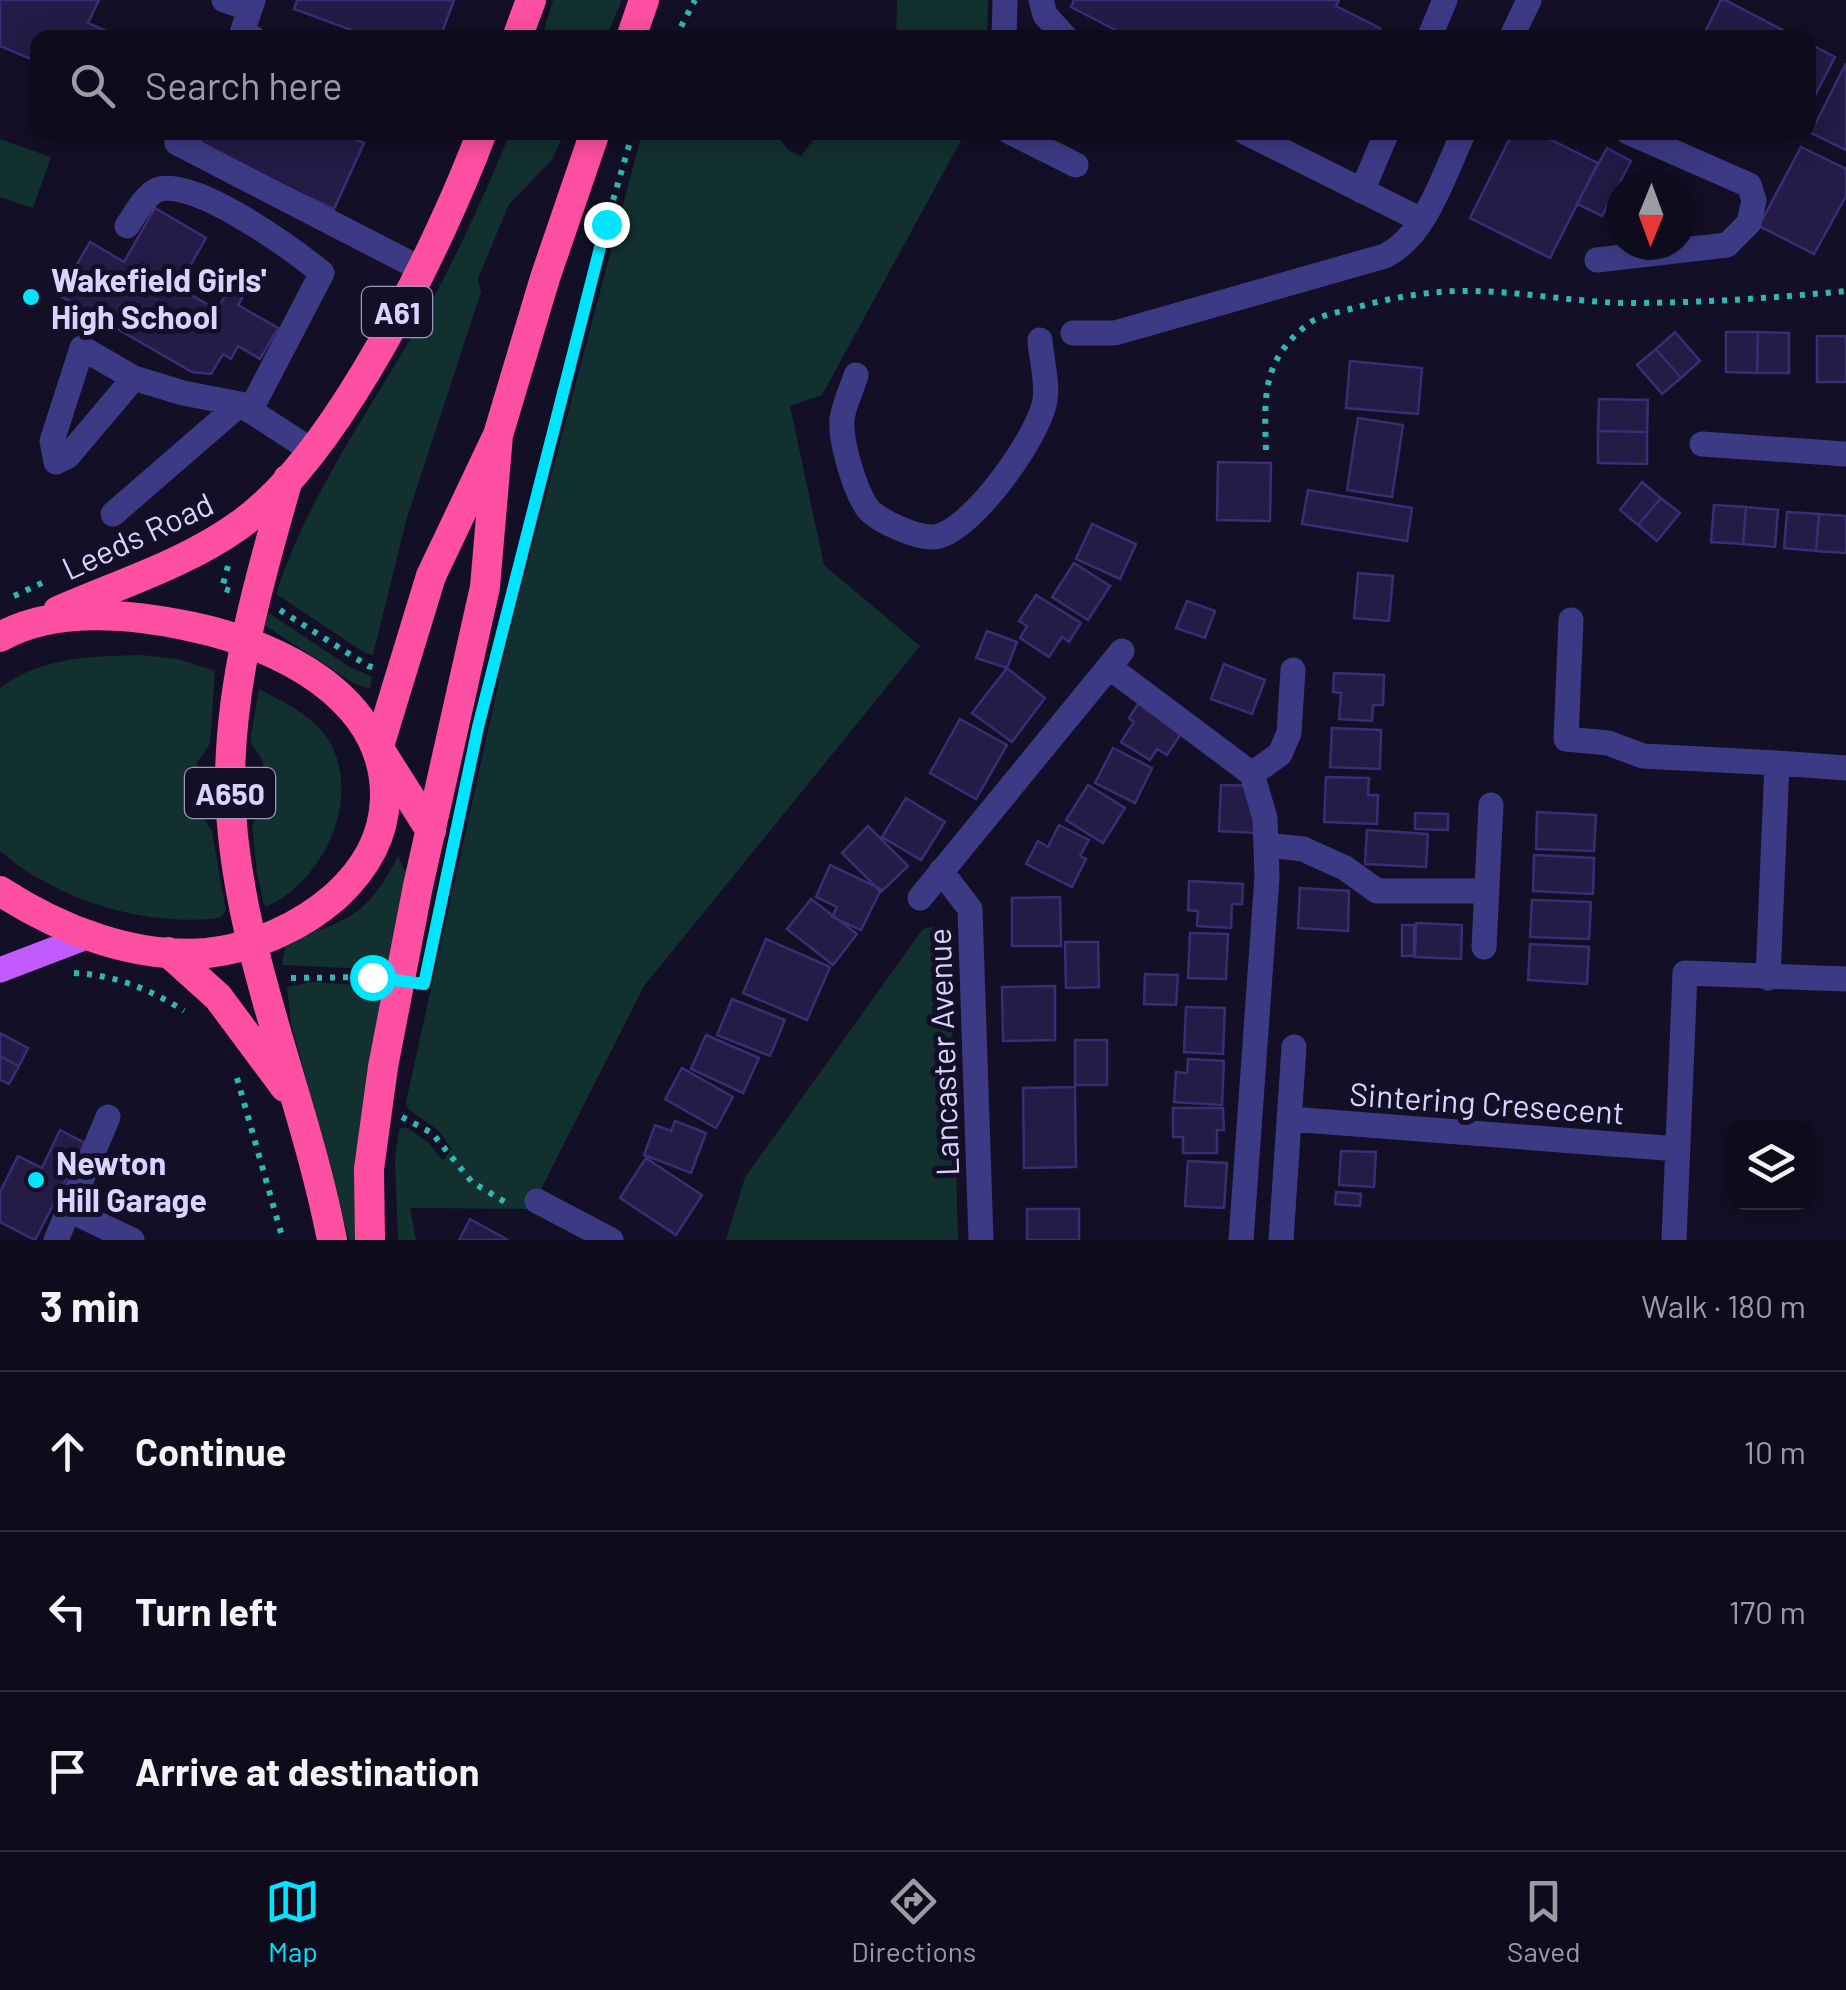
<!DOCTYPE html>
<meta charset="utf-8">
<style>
:root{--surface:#0e0b1c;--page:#1c1929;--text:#f1f3f6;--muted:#9b9ba3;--line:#2e2b3b;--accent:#00e5ff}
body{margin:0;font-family:Barlow,sans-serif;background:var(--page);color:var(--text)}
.controls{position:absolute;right:30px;bottom:30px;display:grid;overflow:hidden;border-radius:20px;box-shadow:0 5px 25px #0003}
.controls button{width:90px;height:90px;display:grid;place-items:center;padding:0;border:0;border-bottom:2px solid var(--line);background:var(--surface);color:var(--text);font:50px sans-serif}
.compass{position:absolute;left:1606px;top:170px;width:90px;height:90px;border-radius:50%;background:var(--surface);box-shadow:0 5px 25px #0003;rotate:181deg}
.stop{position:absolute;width:30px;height:30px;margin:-22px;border:8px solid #00e5ff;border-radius:50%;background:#fff}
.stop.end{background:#00e5ff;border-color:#fff;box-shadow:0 2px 10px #0008}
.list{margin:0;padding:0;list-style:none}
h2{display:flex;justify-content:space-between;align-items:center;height:130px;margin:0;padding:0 40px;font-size:42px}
h2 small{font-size:32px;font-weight:400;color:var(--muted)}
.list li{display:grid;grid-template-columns:65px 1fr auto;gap:30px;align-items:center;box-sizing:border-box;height:160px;padding:0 40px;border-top:2px solid var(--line)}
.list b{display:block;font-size:38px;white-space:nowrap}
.list em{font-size:32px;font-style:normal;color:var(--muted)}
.icon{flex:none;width:55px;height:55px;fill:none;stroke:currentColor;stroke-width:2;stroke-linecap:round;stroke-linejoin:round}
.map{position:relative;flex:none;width:1846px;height:1240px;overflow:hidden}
.search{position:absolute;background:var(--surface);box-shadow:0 5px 25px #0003;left:30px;right:30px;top:30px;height:110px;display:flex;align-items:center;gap:25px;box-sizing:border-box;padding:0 35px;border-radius:20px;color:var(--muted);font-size:38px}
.sheet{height:610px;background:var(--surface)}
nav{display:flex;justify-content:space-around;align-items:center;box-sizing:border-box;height:140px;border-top:2px solid var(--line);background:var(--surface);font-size:28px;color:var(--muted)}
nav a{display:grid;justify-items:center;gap:5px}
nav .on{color:var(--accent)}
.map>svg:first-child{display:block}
.green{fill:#12302f}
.building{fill:#241b47;stroke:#3b2d73;stroke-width:2.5}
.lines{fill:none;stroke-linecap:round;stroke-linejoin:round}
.path{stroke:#2fb8b0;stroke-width:6;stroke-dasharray:5 8;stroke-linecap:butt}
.minor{stroke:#3d3a85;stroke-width:25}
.major{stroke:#c25bff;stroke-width:25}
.highway{stroke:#ff4fa3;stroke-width:30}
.route{stroke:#00e5ff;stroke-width:12}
.poi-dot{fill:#00e5ff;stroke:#130f26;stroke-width:4}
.labels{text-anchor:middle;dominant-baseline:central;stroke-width:10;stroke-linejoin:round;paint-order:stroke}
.shield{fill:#130f26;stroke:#9e99be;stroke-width:2.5}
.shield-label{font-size:30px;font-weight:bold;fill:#d9d4ff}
.poi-label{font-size:32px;font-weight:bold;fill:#d9d4ff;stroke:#130f26;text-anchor:start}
.street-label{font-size:32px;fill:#d9d4ff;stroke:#130f26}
</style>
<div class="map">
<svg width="1846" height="1240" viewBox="0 0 1846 1240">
<rect width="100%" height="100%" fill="#130f26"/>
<path class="green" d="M553,0H622L606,37H542Z
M897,0H988L987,37H896Z
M510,133H564L552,160L509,204L478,279L481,292L406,521L373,655L365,653L276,594C305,503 363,420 411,338C449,273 482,202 510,133Z
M642,133H776L788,150L801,156L818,133H965L822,395L790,406L824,565L920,646L644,986L531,1209L410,1208L416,1240H398L395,1160L399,1129L406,1127L429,1143L443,1161L451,1149L439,1131L408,1109L406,1102L509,635Z
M0,139L51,157L33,208L0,197Z
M269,613L348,666L372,677L370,689L353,683L263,624Z
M142,655L178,659L215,671L210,744L197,763L198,809L212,831L226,911L219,918C145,927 56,900 0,851V688C40,657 93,656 142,655Z
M259,689C284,702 312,715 328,739C363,796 325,879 268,906L264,905L257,873L252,825L265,805L263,761L250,741Z
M398,856L407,875L390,970L282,965L286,940C348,922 367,916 398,856Z
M932,927L944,930L950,945L958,1240H726L745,1177L923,929Z
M312,982L389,987L366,1240H349L291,1023L287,987Z"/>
<path class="building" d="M0,0H99L88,23L121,38H38V62L0,46Z
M297,0H454L440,38H373L294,9Z
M1074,0H1339L1336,6L1380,28L1376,38H1328L1317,32L1315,38H1131L1071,7Z
M1721,0H1725L1798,38H1702Z
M1808,43L1835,57L1808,109Z
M1846,63V150L1811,133Z
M205,132H341L364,143L334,209L198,147Z
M1513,132H1535L1598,163L1550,258L1470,218Z
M1801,147L1846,169V196L1814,254L1759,226Z
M1607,148L1631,161L1602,216L1577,204Z
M155,208L206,238L178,287L217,310L231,285L245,293L238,305L278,328L260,359L238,346L231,359L223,354L211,374L192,372L59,295L90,242L124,262Z
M1675,332L1700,361L1681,378L1656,349Z
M1726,332H1758L1757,373L1726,372Z
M1758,332L1789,333V373H1757Z
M1817,336H1846V382H1817Z
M1656,349L1681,378L1662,394L1637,365Z
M1350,361L1422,368L1418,414L1346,408Z
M1599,399L1648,400L1647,432L1598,431Z
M1358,418L1403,425L1392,497L1347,490Z
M1598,431L1647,432V464L1598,463Z
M1218,462L1271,463L1270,521L1217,520Z
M1642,482L1661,498L1638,525L1620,510Z
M1308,490L1412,508L1407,541L1302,524Z
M1661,498L1680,513L1657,541L1638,525Z
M1714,505L1746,507L1743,544L1711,542Z
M1746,507L1778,510L1775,547L1743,544Z
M1787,512L1819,514L1816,551L1784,548Z
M1819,514L1846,516V553L1816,551Z
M1092,524L1136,544L1120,579L1076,559Z
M1074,563L1110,586L1088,620L1052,597Z
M1358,573L1393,576L1389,621L1354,618Z
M1036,595L1081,623L1069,642L1062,637L1049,657L1020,638L1027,626L1019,621Z
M1187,601L1215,611L1205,638L1176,628Z
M987,631L1017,642L1007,668L976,658Z
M1224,664L1265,680L1252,714L1211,699Z
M1007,668L1045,698L1012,742L972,713Z
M1334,673L1384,675L1383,705H1373L1372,721L1339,719L1341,693L1333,692Z
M1140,701L1184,729L1167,755L1157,749L1150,760L1121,742L1134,722L1129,718Z
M960,719L1007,745L976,799L930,773Z
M1332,728L1381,730L1380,769L1330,767Z
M1113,748L1152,768L1135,803L1095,783Z
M1326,777L1369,778L1368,795H1378L1377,824L1324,822Z
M1088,785L1125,808L1103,843L1066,820Z
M1221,785L1257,786L1255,833L1219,831Z
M906,798L945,822L921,860L882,837Z
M1537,812L1596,815L1594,851L1536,849Z
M1415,813L1448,814V830L1415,829Z
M1059,825L1089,840L1080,856L1086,859L1072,887L1026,864L1038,841L1048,847Z
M868,826L908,866L881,892L842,853Z
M1367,830L1428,834L1426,867L1365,864Z
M1534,855L1594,858L1593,894L1533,891Z
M830,865L881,889L861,930L832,917L837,907L816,897Z
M1189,881L1243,884L1242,904H1232L1231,928L1197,926L1198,911L1188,910Z
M1300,888L1349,891L1348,931L1298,928Z
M1060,897L1061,946H1012V898Z
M811,899L857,934L833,965L787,929Z
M1532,900L1591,902L1589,939L1530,937Z
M1416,923L1462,925L1461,959L1415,957Z
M1402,925H1414V956H1402Z
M1190,933L1228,934L1226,979L1188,978Z
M766,939L830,967L807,1020L743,993Z
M1065,942H1098L1099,987L1066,988Z
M1530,944L1589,947L1587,984L1528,980Z
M1145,974L1178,975L1176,1005L1144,1004Z
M1055,986V1040L1003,1041L1002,987Z
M732,999L785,1020L770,1056L717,1035Z
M1186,1007L1225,1008L1223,1054L1184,1052Z
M0,1033L28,1048L19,1066L0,1056Z
M706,1035L759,1058L743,1093L691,1069Z
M1075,1040H1107V1085H1075Z
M0,1056L19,1066L9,1084L0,1080Z
M1188,1059L1224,1061L1222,1105L1174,1102L1176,1072L1187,1073Z
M682,1068L733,1097L716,1128L665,1099Z
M1075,1087L1076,1167L1024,1168L1023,1088Z
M1173,1108H1223L1224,1130H1217V1153H1183V1137H1173Z
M675,1121L706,1133L691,1173L644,1155L655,1125L671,1131Z
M60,1130L85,1143L35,1240L0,1222V1192L18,1156L42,1168Z
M1341,1151L1376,1152L1374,1187L1339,1185Z
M646,1158L702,1195L676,1235L620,1198Z
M1188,1161L1227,1163L1224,1208L1185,1206Z
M1336,1192L1361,1194L1360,1206L1335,1204Z
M1027,1209H1079V1240H1027Z
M470,1219L508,1240H459Z"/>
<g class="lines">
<path class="path" d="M675,38L695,0
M1266,450C1264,395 1262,358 1311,322C1323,314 1341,312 1354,308C1393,297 1434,290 1474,291C1525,292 1575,302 1626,303C1700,303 1773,298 1846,291
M521,552L606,224L633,132
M228,566L222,588L231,591
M14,596L44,582
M280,610L368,666L376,668
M74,973C115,975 150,989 184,1011
M291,978L374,977
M237,1078L283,1240
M402,1117L432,1133L472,1182L510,1205"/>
<path class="minor" d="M224,0L250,9
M1041,0L1045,15L1066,38
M253,38L242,33L253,0
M1004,38L1005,0
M1429,38L1445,0
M1511,38L1529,0
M1010,132L1076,165
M1245,132L1421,220
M177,143L421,269
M1362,191L1387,132
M127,226C135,215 144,196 157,190C193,176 294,250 322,273L250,411
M1597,260L1727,245L1749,223L1754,200L1749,185L1628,132
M1073,333H1115L1385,256C1427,235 1444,173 1464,132
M856,375C852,389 844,404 842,419C840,441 854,487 866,506C874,520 917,538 933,537C970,535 1040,435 1045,400C1048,382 1041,358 1040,340
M134,378L68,456L56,462L52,441L82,348L134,378L183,393L240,404L311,450
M1702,444L1846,454
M113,514L240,404
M1571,620L1566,739L1608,743L1643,756L1777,763L1768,978
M1109,667L1252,774L1265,818L1267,877L1241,1240
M1777,763L1846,768
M1252,774L1280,754L1289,733L1293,670
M1266,845L1303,849L1345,868L1377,891H1487
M941,871L970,909L981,1240
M920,898L1122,651
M1484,947L1491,805
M1290,1119L1678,1149
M537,1201L611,1240
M69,1210L132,1240
M56,1240L108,1117
M1281,1240L1294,1047
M1674,1240L1685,973L1846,979"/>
<path class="major" d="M0,970L89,936"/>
<path class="highway" d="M517,38L531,0
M631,38L644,0
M288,479C260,577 230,679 230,783C231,937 303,1089 332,1240
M58,611C117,585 185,564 238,526C336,459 440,244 482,132
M0,637C55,606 133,614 193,627C278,645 387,697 385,798C384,838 365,869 336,896C301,927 253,948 207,953C134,959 60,930 0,891
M378,749L431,576L498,435L545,278L595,132
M383,755L431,831
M168,952L218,997L285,1087
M370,1240L369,1169L383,1067L418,886L485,587L498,435"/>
</g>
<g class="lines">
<path class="route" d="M372,977L424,984L478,727L606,224"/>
</g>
<g class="poi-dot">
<circle cx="31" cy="297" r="10"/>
<circle cx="36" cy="1180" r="10"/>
</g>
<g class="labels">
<g class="shield">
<rect x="362" y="287" width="70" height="50" rx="8"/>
<rect x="185" y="768" width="90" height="50" rx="8"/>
</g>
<g class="shield-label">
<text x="397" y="312">A61</text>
<text x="230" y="793">A650</text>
</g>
<g class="poi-label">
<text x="51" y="279">Wakefield Girls'<tspan x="51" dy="37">High School</tspan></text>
<text x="56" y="1162">Newton<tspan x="56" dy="37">Hill Garage</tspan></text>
</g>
<g class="street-label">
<text transform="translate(137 535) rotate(-25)">Leeds Road</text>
<text transform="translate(942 1052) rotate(-92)">Lancaster Avenue</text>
<text transform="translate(1487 1102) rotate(4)">Sintering Cresecent</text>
</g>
</g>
</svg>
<div class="controls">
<button><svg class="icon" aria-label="layers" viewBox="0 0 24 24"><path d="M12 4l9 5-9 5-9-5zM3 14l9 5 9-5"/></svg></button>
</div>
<svg class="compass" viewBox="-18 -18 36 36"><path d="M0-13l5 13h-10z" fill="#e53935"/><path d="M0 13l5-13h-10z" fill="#9b9ba3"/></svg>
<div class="stop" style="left:372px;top:977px"></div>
<div class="stop end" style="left:606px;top:224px"></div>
<div class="search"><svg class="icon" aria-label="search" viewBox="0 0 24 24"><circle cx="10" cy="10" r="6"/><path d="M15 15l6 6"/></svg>Search here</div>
</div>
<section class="sheet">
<h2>3 min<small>Walk · 180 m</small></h2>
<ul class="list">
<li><svg class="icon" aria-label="ahead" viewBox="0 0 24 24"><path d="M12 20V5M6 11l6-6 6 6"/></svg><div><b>Continue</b></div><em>10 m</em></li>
<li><svg class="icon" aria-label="left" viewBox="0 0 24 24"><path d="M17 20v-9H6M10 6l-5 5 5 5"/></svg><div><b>Turn left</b></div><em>170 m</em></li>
<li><svg class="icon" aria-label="arrive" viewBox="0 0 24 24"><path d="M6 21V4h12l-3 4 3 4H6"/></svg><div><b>Arrive at destination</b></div></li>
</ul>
</section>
<nav>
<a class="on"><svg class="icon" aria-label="map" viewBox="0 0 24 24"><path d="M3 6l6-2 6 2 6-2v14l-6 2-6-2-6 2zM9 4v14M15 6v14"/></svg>Map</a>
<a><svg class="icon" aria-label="directions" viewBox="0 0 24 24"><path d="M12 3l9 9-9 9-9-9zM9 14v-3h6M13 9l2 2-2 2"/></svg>Directions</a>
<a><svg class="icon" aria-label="saved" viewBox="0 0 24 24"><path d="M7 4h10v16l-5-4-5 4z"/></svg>Saved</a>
</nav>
